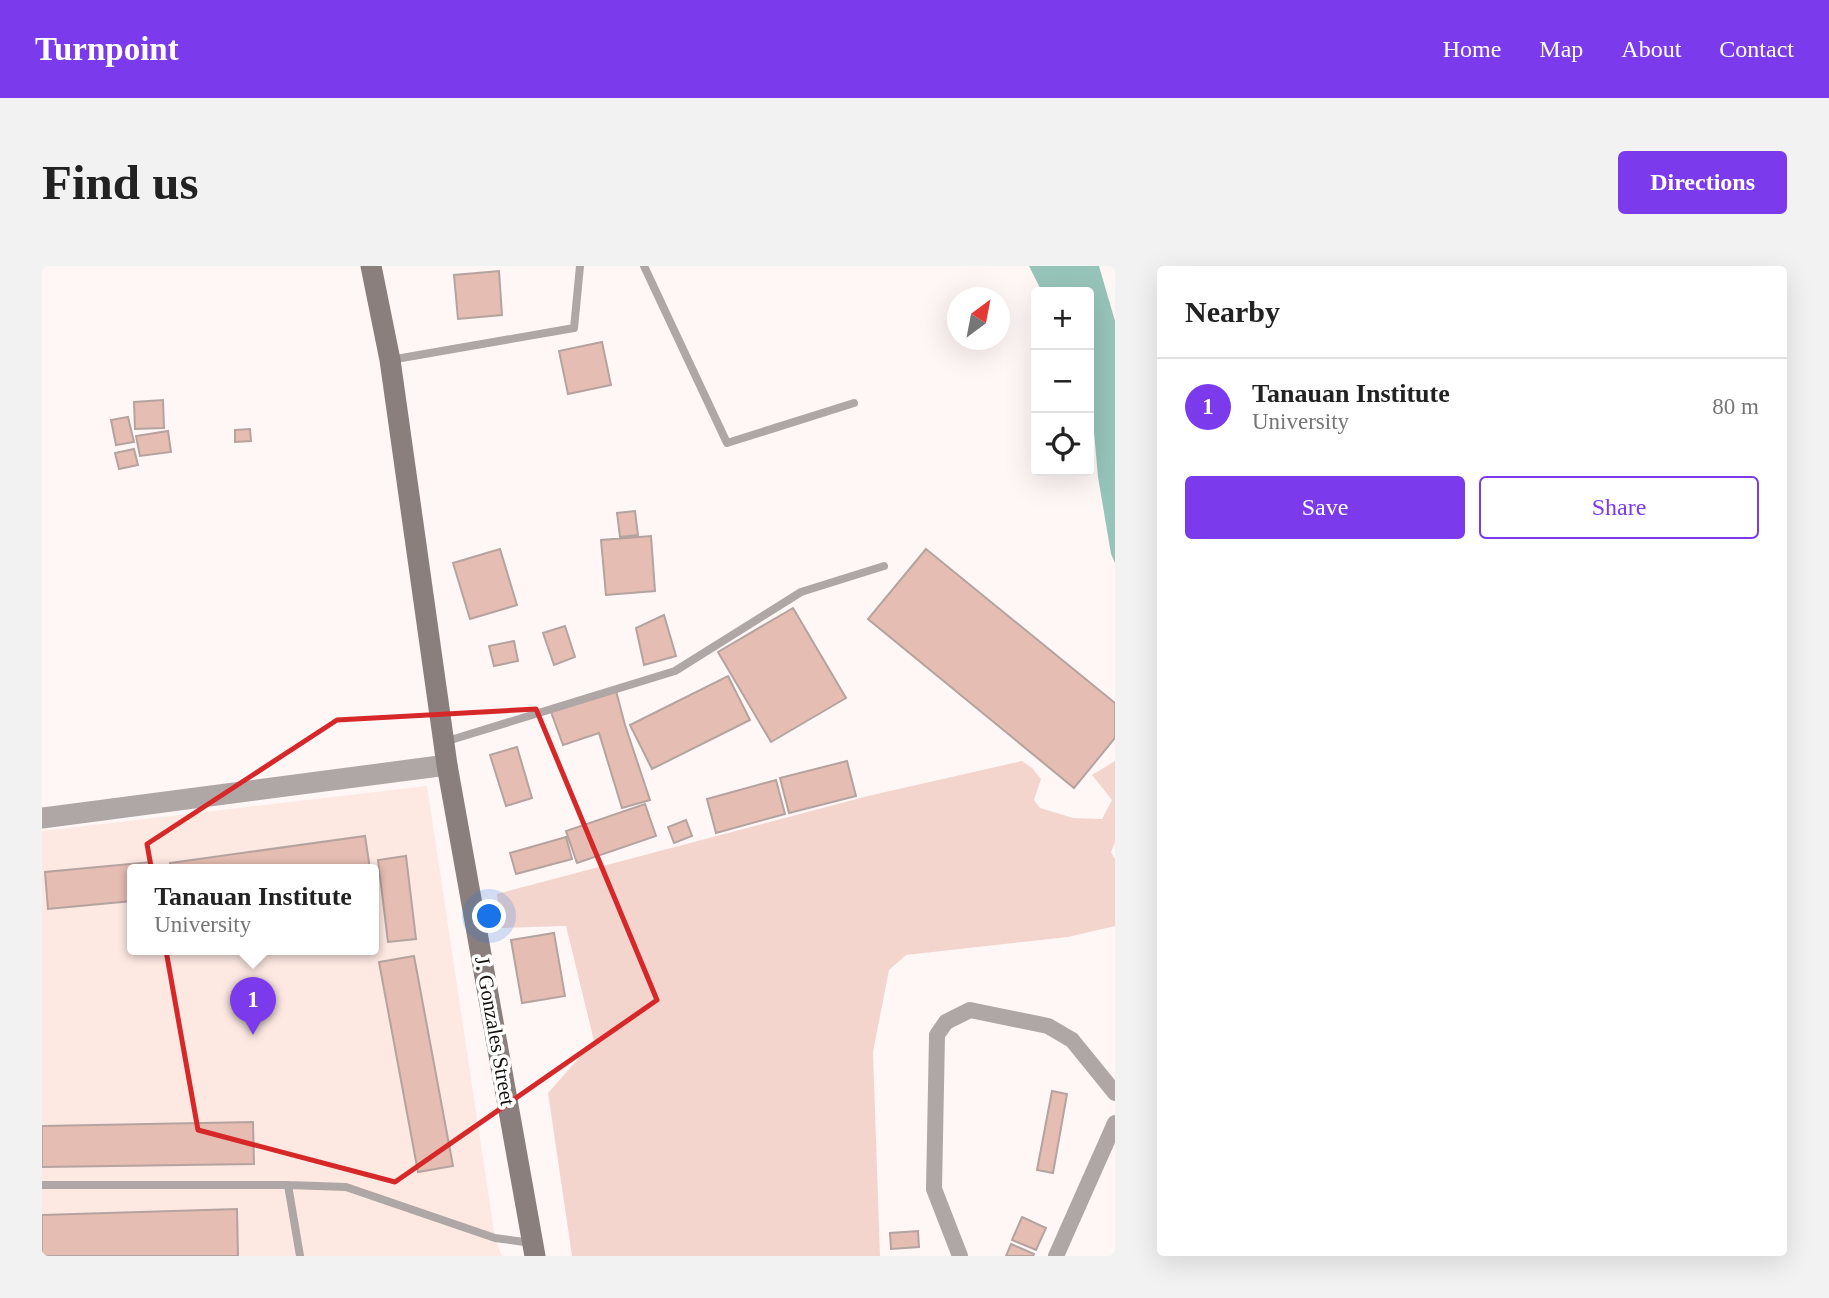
<!DOCTYPE html>
<meta charset="utf-8">
<style>
:root{--surface:#fff;--page:#f2f2f2;--text:#222;--muted:#767676;--line:#e0e0e0;--accent:#7c3aed}
body{margin:0;font-family:Georgia,serif;background:var(--page);color:var(--text)}
.controls{position:absolute;right:21px;top:21px;display:grid;overflow:hidden;border-radius:7px;box-shadow:0 7px 28px #0002}
.controls button{width:63px;height:63px;display:grid;place-items:center;padding:0;border:0;border-bottom:2px solid var(--line);background:var(--surface);color:var(--text);font:35px sans-serif}
.compass{position:absolute;left:905px;top:21px;width:63px;height:63px;border-radius:50%;background:var(--surface);box-shadow:0 7px 28px #0002;rotate:32deg}
.you{position:absolute;left:448px;top:651px;width:24px;height:24px;margin:-18px;border:5px solid #fff;border-radius:50%;background:#1a73e8;box-shadow:0 0 0 10px #1a73e833}
.badge{display:grid;place-items:center;width:46px;height:46px;border-radius:50%;background:var(--accent);color:#fff;font-size:23px;font-weight:700}
.pin{position:absolute;translate:-50% -58px;filter:drop-shadow(0 2px 4px #0008)}
.pin::after{content:'';position:absolute;top:37px;width:24px;height:21px;background:inherit;clip-path:polygon(0 0,100% 0,50% 100%)}
.popup{position:absolute;left:85px;top:598px;width:252px;height:91px;box-sizing:border-box;display:grid;place-content:center;border-radius:7px;background:var(--surface);filter:drop-shadow(0 2px 5px #0005);font-size:23px;white-space:nowrap;color:var(--muted)}
.popup b{font-size:26px;color:var(--text)}
.popup::after{content:'';position:absolute;left:50%;top:100%;margin-left:-14px;border:14px solid transparent;border-top-color:var(--surface)}
.list{margin:0;padding:0;list-style:none}
h2{display:flex;justify-content:space-between;align-items:center;height:91px;margin:0;padding:0 28px;font-size:30px}
h2 small{font-size:23px;font-weight:400;color:var(--muted)}
.list li{display:grid;grid-template-columns:46px 1fr auto;gap:21px;align-items:center;box-sizing:border-box;height:98px;padding:0 28px;border-top:2px solid var(--line)}
.list b{display:block;font-size:26px;white-space:nowrap}
.list p{margin:0;font-size:23px;white-space:nowrap;color:var(--muted)}
.list em{font-size:23px;font-style:normal;color:var(--muted)}
.actions{display:flex;gap:14px;padding:21px 28px}
.actions a{flex:1;padding:16px 0;border:2px solid var(--accent);border-radius:7px;text-align:center;font-size:24px;color:var(--accent)}
.actions .main{background:var(--accent);color:#fff}
.icon{flex:none;width:38px;height:38px;fill:none;stroke:currentColor;stroke-width:2;stroke-linecap:round;stroke-linejoin:round}
.map{position:relative;flex:none;width:1073px;height:990px;overflow:hidden;border-radius:7px}
header{display:flex;align-items:center;gap:42px;box-sizing:border-box;height:98px;padding:0 35px;background:var(--accent);color:#fff}
header strong{font-size:33px}
nav{display:flex;gap:38px;margin-inline-start:auto;font-size:24px}
.intro{display:flex;align-items:center;justify-content:space-between;box-sizing:border-box;height:168px;padding:0 42px}
h1{margin:0;font-size:49px}
.button{padding:18px 32px;border-radius:7px;background:var(--accent);color:#fff;font-size:24px;font-weight:700}
main{display:flex;gap:42px;padding:0 42px}
aside{flex:1;background:var(--surface);border-radius:7px;box-shadow:0 7px 28px #0002}
.map>svg:first-child{display:block}
.built{fill:#fde8e2;fill-rule:evenodd}
.green{fill:#f3d5ce}
.water{fill:#97c4b9}
.building{fill:#e6bdb2;stroke:#b5a39f;stroke-width:2}
.lines{fill:none;stroke-linecap:round;stroke-linejoin:round}
.service{stroke:#afa7a5;stroke-width:8}
.minor{stroke:#afa7a5;stroke-width:16}
.tertiary{stroke:#afa7a5;stroke-width:21}
.secondary{stroke:#8a7f7c;stroke-width:21}
.marked{fill:none;stroke:#d62828;stroke-width:5;stroke-linejoin:round}
.labels{text-anchor:middle;dominant-baseline:central;stroke-width:7;stroke-linejoin:round;paint-order:stroke}
.street-label{font-size:21px;fill:#140e0c;stroke:#fff}
</style>
<header>
<strong>Turnpoint</strong>
<nav><a>Home</a><a>Map</a><a>About</a><a>Contact</a></nav>
</header>
<div class="intro"><h1>Find us</h1><a class="button">Directions</a></div>
<main>
<div class="map">
<svg width="1073" height="990" viewBox="0 0 1073 990">
<rect width="100%" height="100%" fill="#fff7f6"/>
<path class="built" d="M385,520L453,972L460,990H0V565ZM90,603H332V683H90Z"/>
<path class="green" d="M980,495L990,502L999,513L992,534L998,542L1031,552L1060,553L1070,534L1050,509L1073,495V576L1069,586L1073,593V660L1026,671L864,689L847,704L831,786L838,990H530L506,827L552,775L524,660L459,662L455,628L826,530Z"/>
<path class="water" d="M987,0H1057L1073,55V297L1069,288L1056,211L1050,143L1047,136V26H1000Z"/>
<path class="building" d="M457,5L460,49L416,53L412,9Z
M560,76L569,119L526,128L517,85Z
M121,134L122,162L93,163L92,136Z
M86,151L92,176L74,179L69,154Z
M208,163L209,175L193,176V164Z
M126,165L129,186L98,190L94,170Z
M92,183L96,199L77,203L73,187Z
M593,245L596,269L578,271L575,247Z
M609,270L613,325L564,329L559,274Z
M458,283L475,339L428,353L411,297Z
M884,283L1073,437V472L1032,522L826,353Z
M751,342L804,432L729,476L676,386Z
M622,349L634,390L602,399L594,362Z
M523,360L533,391L512,399L501,367Z
M472,375L476,395L452,400L447,380Z
M686,410L708,454L610,503L588,459Z
M574,425L583,459L608,534L580,542L557,467L521,479L509,446Z
M475,481L490,532L464,540L448,489Z
M805,495L814,530L747,547L738,512Z
M734,514L743,548L674,567L665,533Z
M603,538L614,570L535,597L524,565Z
M644,554L650,570L632,577L626,561Z
M323,570L328,603H129L128,597Z
M524,571L530,593L474,608L468,587Z
M364,590L374,673L346,676L336,594Z
M109,596L110,603H90V635L6,643L3,606Z
M512,667L523,730L480,737L469,674Z
M372,690L411,900L376,906L337,696Z
M1010,825L1025,828L1011,907L995,904Z
M211,856L212,898L0,901V860Z
M195,943L196,990H0V949Z
M980,951L1004,962L994,984L970,974Z
M876,965L877,981L849,983L848,967Z
M969,978L992,988L991,990H964Z"/>
<g class="lines">
<path class="service" d="M602,0L685,177L812,137
M348,94L532,62L538,0
M402,476L633,405L759,326L842,300
M0,919H246L304,921L453,972L489,977
M246,919L258,990"/>
<path class="minor" d="M918,990L892,923L895,769L904,756L928,744L1006,760L1030,774L1073,827
M1014,990L1073,857"/>
<path class="tertiary" d="M0,552L405,499"/>
<path class="secondary" d="M329,0L348,94L405,499L493,990"/>
</g>
<path class="marked" d="M494,443L615,734L353,916L156,864L105,578L295,454Z"/>
<g class="labels">
<g class="street-label">
<text transform="translate(453 765) rotate(80)">J. Gonzales Street</text>
</g>
</g>
</svg>
<div class="controls">
<button>+</button>
<button>−</button>
<button><svg class="icon" aria-label="locate" viewBox="0 0 24 24"><circle cx="12" cy="12" r="6"/><path d="M12 2v4M12 18v4M2 12h4M18 12h4"/></svg></button>
</div>
<svg class="compass" viewBox="-18 -18 36 36"><path d="M0-13l5 13h-10z" fill="#e53935"/><path d="M0 13l5-13h-10z" fill="#767676"/></svg>
<div class="you"></div>
<div class="pin badge" style="left:211px;top:769px">1</div>
<div class="popup"><b>Tanauan Institute</b>University</div>
</div>
<aside>
<h2>Nearby<small></small></h2>
<ul class="list">
<li><span class="badge">1</span><div><b>Tanauan Institute</b><p>University</p></div><em>80 m</em></li>
</ul>
<div class="actions"><a class="main">Save</a><a>Share</a></div>
</aside>
</main>
